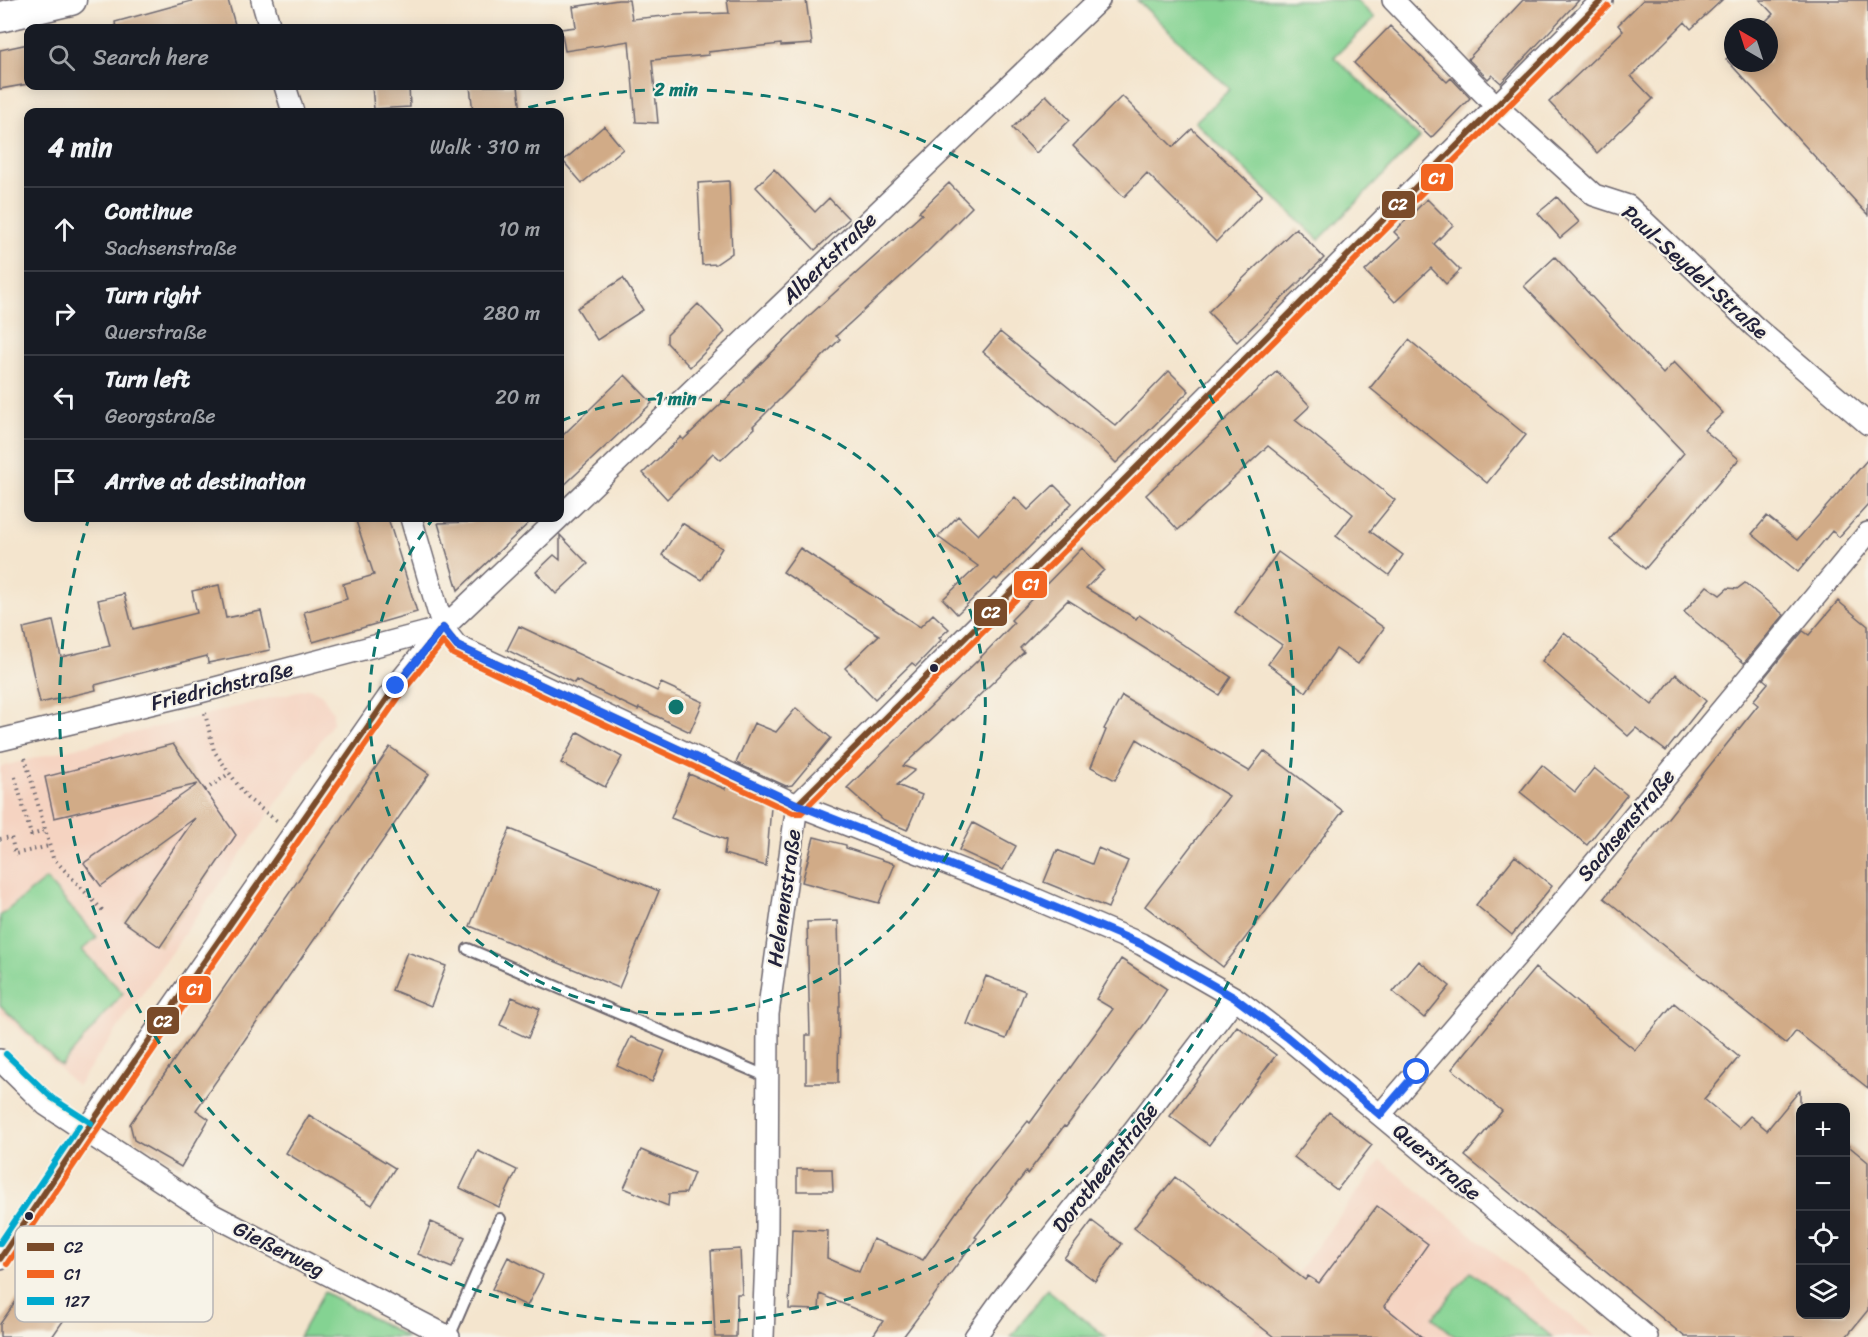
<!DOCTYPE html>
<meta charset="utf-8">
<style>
:root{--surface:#171b24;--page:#242831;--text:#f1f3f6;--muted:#9ea1a6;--line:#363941}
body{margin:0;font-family:Sriracha,sans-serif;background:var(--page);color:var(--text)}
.controls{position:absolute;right:18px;bottom:18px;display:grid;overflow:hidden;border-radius:12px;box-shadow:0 3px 15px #0003}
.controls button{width:54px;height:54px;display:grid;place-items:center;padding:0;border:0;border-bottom:2px solid var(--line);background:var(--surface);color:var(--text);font:30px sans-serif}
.compass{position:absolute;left:1724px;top:18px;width:54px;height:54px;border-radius:50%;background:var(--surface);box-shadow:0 3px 15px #0003;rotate:321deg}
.stop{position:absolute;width:18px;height:18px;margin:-14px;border:4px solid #2563eb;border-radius:50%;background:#fff}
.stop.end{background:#2563eb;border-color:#fff;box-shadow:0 2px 6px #0008}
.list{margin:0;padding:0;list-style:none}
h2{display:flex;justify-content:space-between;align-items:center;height:78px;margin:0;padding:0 24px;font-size:26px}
h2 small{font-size:20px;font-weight:400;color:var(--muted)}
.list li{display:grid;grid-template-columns:39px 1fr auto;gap:18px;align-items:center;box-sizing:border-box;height:84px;padding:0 24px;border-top:2px solid var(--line)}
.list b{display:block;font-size:22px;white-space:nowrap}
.list p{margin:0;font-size:20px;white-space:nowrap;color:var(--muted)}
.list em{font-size:20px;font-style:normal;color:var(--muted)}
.icon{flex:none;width:33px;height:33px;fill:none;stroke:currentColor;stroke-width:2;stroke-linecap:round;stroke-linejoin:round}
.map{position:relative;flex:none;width:1868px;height:1337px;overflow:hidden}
.search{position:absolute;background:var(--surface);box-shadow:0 3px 15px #0003;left:24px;top:24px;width:540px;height:66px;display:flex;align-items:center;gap:15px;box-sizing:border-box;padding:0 21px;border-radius:12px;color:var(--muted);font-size:22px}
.panel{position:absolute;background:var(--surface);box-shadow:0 3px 15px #0003;left:24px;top:108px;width:540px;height:414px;border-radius:12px}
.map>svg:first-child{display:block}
.built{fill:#f5d3c1}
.green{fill:#84d392;stroke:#537a66;stroke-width:1.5}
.building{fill:#d1ab87}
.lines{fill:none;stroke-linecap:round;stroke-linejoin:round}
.lane-casing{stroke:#6c666e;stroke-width:14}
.street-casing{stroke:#6c666e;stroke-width:24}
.secondary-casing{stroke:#6c666e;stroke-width:33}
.path{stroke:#6c666e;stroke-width:4;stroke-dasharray:1.5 4.5;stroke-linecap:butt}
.lane{stroke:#fff;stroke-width:10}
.street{stroke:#fff;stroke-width:21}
.secondary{stroke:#fff;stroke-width:30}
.bus-1-casing{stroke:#f7f3e8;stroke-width:10}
.bus-2-casing{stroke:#f7f3e8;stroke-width:10}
.bus-3-casing{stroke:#f7f3e8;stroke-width:10}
.bus-1{stroke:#7a4b2a;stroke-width:6}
.bus-2{stroke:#f26522;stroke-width:6}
.bus-3{stroke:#00a9ce;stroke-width:6}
.route{stroke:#2563eb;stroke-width:8}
.ring{fill:none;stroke:#0f766e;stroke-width:3;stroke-dasharray:10 8}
.bus-dot{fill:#22223b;stroke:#f7f3e8;stroke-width:2}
.labels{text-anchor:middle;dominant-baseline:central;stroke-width:4.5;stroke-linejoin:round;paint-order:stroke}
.street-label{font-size:21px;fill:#22223b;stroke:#f7f3e8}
.key{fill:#f7f3e8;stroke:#b7b4b4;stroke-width:1.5}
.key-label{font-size:16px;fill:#22223b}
.centre{fill:#0f766e;stroke:#f7f3e8;stroke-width:3}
.ring-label{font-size:18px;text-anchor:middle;font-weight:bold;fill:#0f766e;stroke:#f7f3e8;stroke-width:4.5;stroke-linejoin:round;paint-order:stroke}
.line-badge{stroke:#f7f3e8;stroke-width:2}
.badge-label{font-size:16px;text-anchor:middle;font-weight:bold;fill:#fff}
</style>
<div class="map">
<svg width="1868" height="1337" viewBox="0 0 1868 1337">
<rect width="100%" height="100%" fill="#f7f3e8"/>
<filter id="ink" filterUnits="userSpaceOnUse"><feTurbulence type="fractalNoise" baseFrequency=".0167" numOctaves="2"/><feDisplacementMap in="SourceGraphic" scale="12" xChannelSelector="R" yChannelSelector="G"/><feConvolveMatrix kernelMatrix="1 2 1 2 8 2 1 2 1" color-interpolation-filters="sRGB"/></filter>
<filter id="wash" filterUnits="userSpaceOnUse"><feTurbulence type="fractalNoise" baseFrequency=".008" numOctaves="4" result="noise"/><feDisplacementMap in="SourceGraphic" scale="24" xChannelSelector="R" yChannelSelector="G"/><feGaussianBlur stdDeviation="1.35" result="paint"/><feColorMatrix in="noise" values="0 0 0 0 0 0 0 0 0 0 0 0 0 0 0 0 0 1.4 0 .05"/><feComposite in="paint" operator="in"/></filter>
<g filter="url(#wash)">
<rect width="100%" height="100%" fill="#f4e5ce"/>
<path class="built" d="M310,688L322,695L333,712V723L77,1086L0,1011V767Z
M1381,1160L1596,1337H1250Z"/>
<path class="green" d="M1137,0H1356L1375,18L1334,57L1420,138L1319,240L1195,122L1230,89Z
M46,879L97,937L82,950L123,993L61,1066L0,1005V916Z
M1471,1271L1552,1337H1456L1433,1318Z
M1047,1289L1106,1337H1011Z
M324,1292L407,1337H299Z"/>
<g id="blocks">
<path class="building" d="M195,0H228L236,28H116L115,22Z
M618,0H629L632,19L676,15L729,13L727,0H806L812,44L781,46V44L708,52L709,55L652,60L658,123L636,122L629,41L565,51L561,29L576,27L573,7Z
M1523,0H1579L1501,83L1492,75L1488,79L1468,59Z
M1643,0H1722L1691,29L1685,22L1631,76L1653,99L1597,153L1549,102L1623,31L1618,25Z
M1760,0H1868V215L1726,59L1733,53V63H1769V27H1760L1773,14Z
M1390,26L1447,82L1451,78L1470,98L1431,138L1354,63Z
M28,44V84L0,89V50Z
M372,86H409L410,107L374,109Z
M470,86H518L521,112H473Z
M1046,95L1070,120L1036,153L1012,128Z
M1122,96L1173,147L1192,129L1262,195L1216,242L1147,173L1124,197L1073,146Z
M604,126L623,149L582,183L563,161Z
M774,169L815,212L829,198L849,219L815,250L756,187Z
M729,181L732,253L716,264L702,265L698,183Z
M949,183L972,207L923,256L836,336L840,339L753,426L755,428L721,460L713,453L667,499L643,473L681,437L683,440L745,381L744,380L811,314L922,214L919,212Z
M1557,197L1579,222L1560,238L1538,213Z
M1427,199L1453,225L1434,244L1460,270L1446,284L1431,268L1395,302L1365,271L1400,238L1394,232Z
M1296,228L1324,258L1237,342L1208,312Z
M1555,257L1663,374L1674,362L1723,413L1704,430L1739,459L1645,569L1610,539L1684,453L1524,286Z
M623,278L643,310L597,340L577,308Z
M698,304L725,332L690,367L667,343V335Z
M1000,332L1116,426L1169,371L1189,391L1116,463L1098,445L983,352Z
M1409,340L1526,435L1487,483L1370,388Z
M1277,371L1310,406L1295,420L1395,500L1370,531L1403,555L1389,575L1336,536L1353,514L1268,446L1178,530L1146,495Z
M625,375L652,403L560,489V438Z
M1868,459V505L1839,537L1832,531L1798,572L1752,534L1767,516L1797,540Z
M1054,485L1072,503L997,580L995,578L957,614L943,599L978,566L938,537L958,516L978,535L1015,497L1028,510Z
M355,518H388L417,612L313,642L304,612L347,599L343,584L374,575Z
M475,518H534L458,590L438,523L471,522Z
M682,523L722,548L702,580L662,555Z
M560,535L588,564L556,594L536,572L554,555L560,560Z
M800,548L920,627L933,614L949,629L939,638L941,640L916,666L912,663L875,699L845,668L879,635L783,572Z
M1082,548L1104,570L1086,588L1136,619L1139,615L1231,677L1219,695L1068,600L1020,648L1024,652L954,720L953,719L903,766L915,770L897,785L922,795L907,830L882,819L847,788L977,661L1014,623L1011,620Z
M1278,552L1384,628L1358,664L1336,649L1306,692L1268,664L1282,645L1235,612Z
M1745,583L1784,615L1744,663L1684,612L1707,586L1720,595L1728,588L1737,589Z
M219,585L226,618L261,611L270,650L208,663L207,656L95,685L96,690L40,703L23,628L53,621L61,657L110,646L98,600L124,594L133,629L197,613L192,591Z
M1838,601L1868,626V1088L1796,1031L1786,1044L1604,898L1758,705L1753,701L1768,683L1763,679L1803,631L1809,635Z
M519,626L657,691L661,683L703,702L690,732L639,708L638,710L576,680L574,683L507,650Z
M1564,632L1652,705L1676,674L1706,701L1666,751L1636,728L1628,736L1542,661Z
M1122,696L1249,771L1264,751L1343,811L1223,967L1145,906L1229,796L1137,739L1115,780L1091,767L1106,730L1104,729Z
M796,708L831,738L792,785L786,786L736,763L754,723L776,732Z
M578,732L622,757L605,787L561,763Z
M173,744L236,835L160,947L123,921L195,818L101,886L84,863L198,784L54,818L45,777Z
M390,747L429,774L196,1110L209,1119L181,1167L134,1140L130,1124Z
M1542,765L1575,792L1594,768L1627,795L1587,845L1520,792Z
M689,774L725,789L726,786L771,807L766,866L724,854L726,840L671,818Z
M973,823L1016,846L1003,870L959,850Z
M510,829L659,891L619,988L470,926Z
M814,837L846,845V848L895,864L879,903L802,882Z
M1098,848L1128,861L1108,908L1044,882L1057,850L1092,864Z
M1515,856L1552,886L1512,935L1476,905Z
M838,921L840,1006H839L838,1083H806V1035H810L807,922Z
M407,952L446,966L431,1006L392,990Z
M1121,959L1167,989L1148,1019L1107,1075H1105L1066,1127L1064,1126L1027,1174L1026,1172L975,1237L977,1238L903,1337H872L883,1321L820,1294L819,1310L789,1309L792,1229L828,1231L827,1258L859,1272L873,1239L923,1260L962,1204L1028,1121L1030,1123L1113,1009L1096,999Z
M1419,961L1450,986L1424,1018L1393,992Z
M1535,968L1635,1050L1674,1003L1739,1057L1704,1099L1739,1128L1750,1116L1767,1130L1800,1090V1314H1845V1143L1868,1162V1310L1846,1337H1685L1465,1156L1502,1111L1452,1069Z
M986,976L1025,991L1006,1039L967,1024Z
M512,997L540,1009L528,1038L500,1025Z
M1237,1026L1276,1055L1209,1145L1170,1116Z
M631,1037L665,1051L652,1082L617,1066Z
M1329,1112L1372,1145L1337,1190L1294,1157Z
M309,1115L395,1168L372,1205L286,1153Z
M641,1150L694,1173L686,1193L669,1194L668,1206L624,1188Z
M478,1151L517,1170L499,1207L460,1188Z
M797,1169H832L833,1191H797Z
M1175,1177L1305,1280L1308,1276L1319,1283L1377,1206L1428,1244L1384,1306L1422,1337H1274L1134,1228Z
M1092,1221L1122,1244L1095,1281L1064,1258Z
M431,1222L465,1237L452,1268L418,1254Z
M61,1237L102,1265L52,1337H0V1324Z
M740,1249L742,1294H737L736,1337H715L711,1251Z
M508,1257L543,1275L527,1306L492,1289Z"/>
</g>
</g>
<g filter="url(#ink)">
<use href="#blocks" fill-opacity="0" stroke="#6c666e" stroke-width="1.5"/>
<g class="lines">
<g class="lane-casing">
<path id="lane" d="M468,949L768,1077
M449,1337L500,1219"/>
</g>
<g class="street-casing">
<path id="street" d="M262,0L270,28
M1393,0L1496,106L1594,195L1628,206L1755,327L1868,424
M285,86L293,112
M560,517L1099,0
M411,518L443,628L457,646L797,805L1021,893L1141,944L1235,998L1286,1037L1647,1337
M0,740L200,692L443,628
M0,1060L46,1105L213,1215L449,1337
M1380,1115L1549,918L1868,533
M0,1259L86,1131L396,686L443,628L559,518
M763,1337L767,1228L768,1014L797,805L1158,446L1602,0
M975,1337L1000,1302L1085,1194L1235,998"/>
</g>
<g class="secondary-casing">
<path id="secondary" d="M0,17L71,0"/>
</g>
<path class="path" d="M205,713L214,751L247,798L277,821
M25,758L53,858L105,913
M15,777L31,835L45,831
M205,790L230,773
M0,839L11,837L15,854L49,846"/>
<use href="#lane" class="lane"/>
<use href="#street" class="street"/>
<use href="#secondary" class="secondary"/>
<g class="bus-1-casing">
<path id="bus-1" d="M0,1259L86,1131L396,686L443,628L457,646L797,805L1158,446L1602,0"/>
</g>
<g class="bus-2-casing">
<path id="bus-2" d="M7,1264L93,1136L403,691L443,642L453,654L793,813H801L1164,452L1608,6"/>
</g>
<g class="bus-3-casing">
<path id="bus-3" d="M6,1054L52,1098L91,1123
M0,1243L79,1126"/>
</g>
<use href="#bus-1" class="bus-1"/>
<use href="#bus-2" class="bus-2"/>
<use href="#bus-3" class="bus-3"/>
</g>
</g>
<g class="lines" filter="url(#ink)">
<path class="route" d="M396,686L443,628L457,646L796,804L1021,893L1141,944L1235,998L1287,1037L1380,1115L1417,1072"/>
</g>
<g class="ring">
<path d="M561 421A308 308 0 1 1 432 520"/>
<path d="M511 112A617 617 0 1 1 88 521"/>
</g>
<g class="bus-dot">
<circle cx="934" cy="668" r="5"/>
<circle cx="29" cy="1216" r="5"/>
</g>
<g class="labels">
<g class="street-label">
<text transform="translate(829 258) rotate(-44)">Albertstraße</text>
<text transform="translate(1695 272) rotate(42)">Paul-Seydel-Straße</text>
<text transform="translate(222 686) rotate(-14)">Friedrichstraße</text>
<text transform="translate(1626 825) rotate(-50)">Sachsenstraße</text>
<text transform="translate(784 898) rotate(-82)">Helenenstraße</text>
<text transform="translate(1437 1162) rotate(40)">Querstraße</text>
<text transform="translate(1105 1168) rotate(-52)">Dorotheenstraße</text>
<text transform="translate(279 1249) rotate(27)">Gießerweg</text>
</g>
</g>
<rect x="15" y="1226" width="198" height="96" rx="9" class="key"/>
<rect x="27" y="1243" width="27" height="8" fill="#7a4b2a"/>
<rect x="27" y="1270" width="27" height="8" fill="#f26522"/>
<rect x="27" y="1297" width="27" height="8" fill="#00a9ce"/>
<g class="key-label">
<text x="64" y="1253">C2</text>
<text x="64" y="1280">C1</text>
<text x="64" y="1307">127</text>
</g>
<circle cx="676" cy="707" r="9" class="centre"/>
<g class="ring-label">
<text x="676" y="96">2 min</text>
<text x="676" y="405">1 min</text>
</g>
<g class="line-badge">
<rect x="1420" y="163" width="34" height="29" rx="6" fill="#f26522"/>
<rect x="1381" y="190" width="35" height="29" rx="6" fill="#7a4b2a"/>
<rect x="1013" y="570" width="35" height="29" rx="6" fill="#f26522"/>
<rect x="973" y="598" width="35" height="29" rx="6" fill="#7a4b2a"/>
<rect x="178" y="975" width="34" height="29" rx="6" fill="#f26522"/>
<rect x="146" y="1006" width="34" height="29" rx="6" fill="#7a4b2a"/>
</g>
<g class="badge-label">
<text x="1437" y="184">C1</text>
<text x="1398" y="210">C2</text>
<text x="1031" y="590">C1</text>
<text x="991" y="618">C2</text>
<text x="195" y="995">C1</text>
<text x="163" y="1027">C2</text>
</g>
</svg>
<div class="controls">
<button>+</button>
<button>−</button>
<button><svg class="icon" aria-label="locate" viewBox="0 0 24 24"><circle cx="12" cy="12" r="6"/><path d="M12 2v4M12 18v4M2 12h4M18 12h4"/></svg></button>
<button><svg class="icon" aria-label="layers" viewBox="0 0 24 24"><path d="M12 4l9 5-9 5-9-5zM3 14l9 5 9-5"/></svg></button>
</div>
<svg class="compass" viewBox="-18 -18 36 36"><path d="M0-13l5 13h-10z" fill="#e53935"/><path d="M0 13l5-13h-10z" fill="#9ea1a6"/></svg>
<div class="stop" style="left:1417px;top:1072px"></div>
<div class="stop end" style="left:396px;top:686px"></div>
<div class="search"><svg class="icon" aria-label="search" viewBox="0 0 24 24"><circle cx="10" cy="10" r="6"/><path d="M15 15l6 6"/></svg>Search here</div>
<section class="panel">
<h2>4 min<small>Walk · 310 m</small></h2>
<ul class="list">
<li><svg class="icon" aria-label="ahead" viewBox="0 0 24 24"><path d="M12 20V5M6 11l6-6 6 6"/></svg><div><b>Continue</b><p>Sachsenstraße</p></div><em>10 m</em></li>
<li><svg class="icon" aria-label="right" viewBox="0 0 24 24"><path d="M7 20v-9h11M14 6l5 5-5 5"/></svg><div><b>Turn right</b><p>Querstraße</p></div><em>280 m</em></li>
<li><svg class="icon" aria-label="left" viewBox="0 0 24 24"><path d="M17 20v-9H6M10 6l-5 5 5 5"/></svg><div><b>Turn left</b><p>Georgstraße</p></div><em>20 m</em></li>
<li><svg class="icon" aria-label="arrive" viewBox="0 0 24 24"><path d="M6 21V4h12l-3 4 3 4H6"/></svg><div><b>Arrive at destination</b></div></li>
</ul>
</section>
</div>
